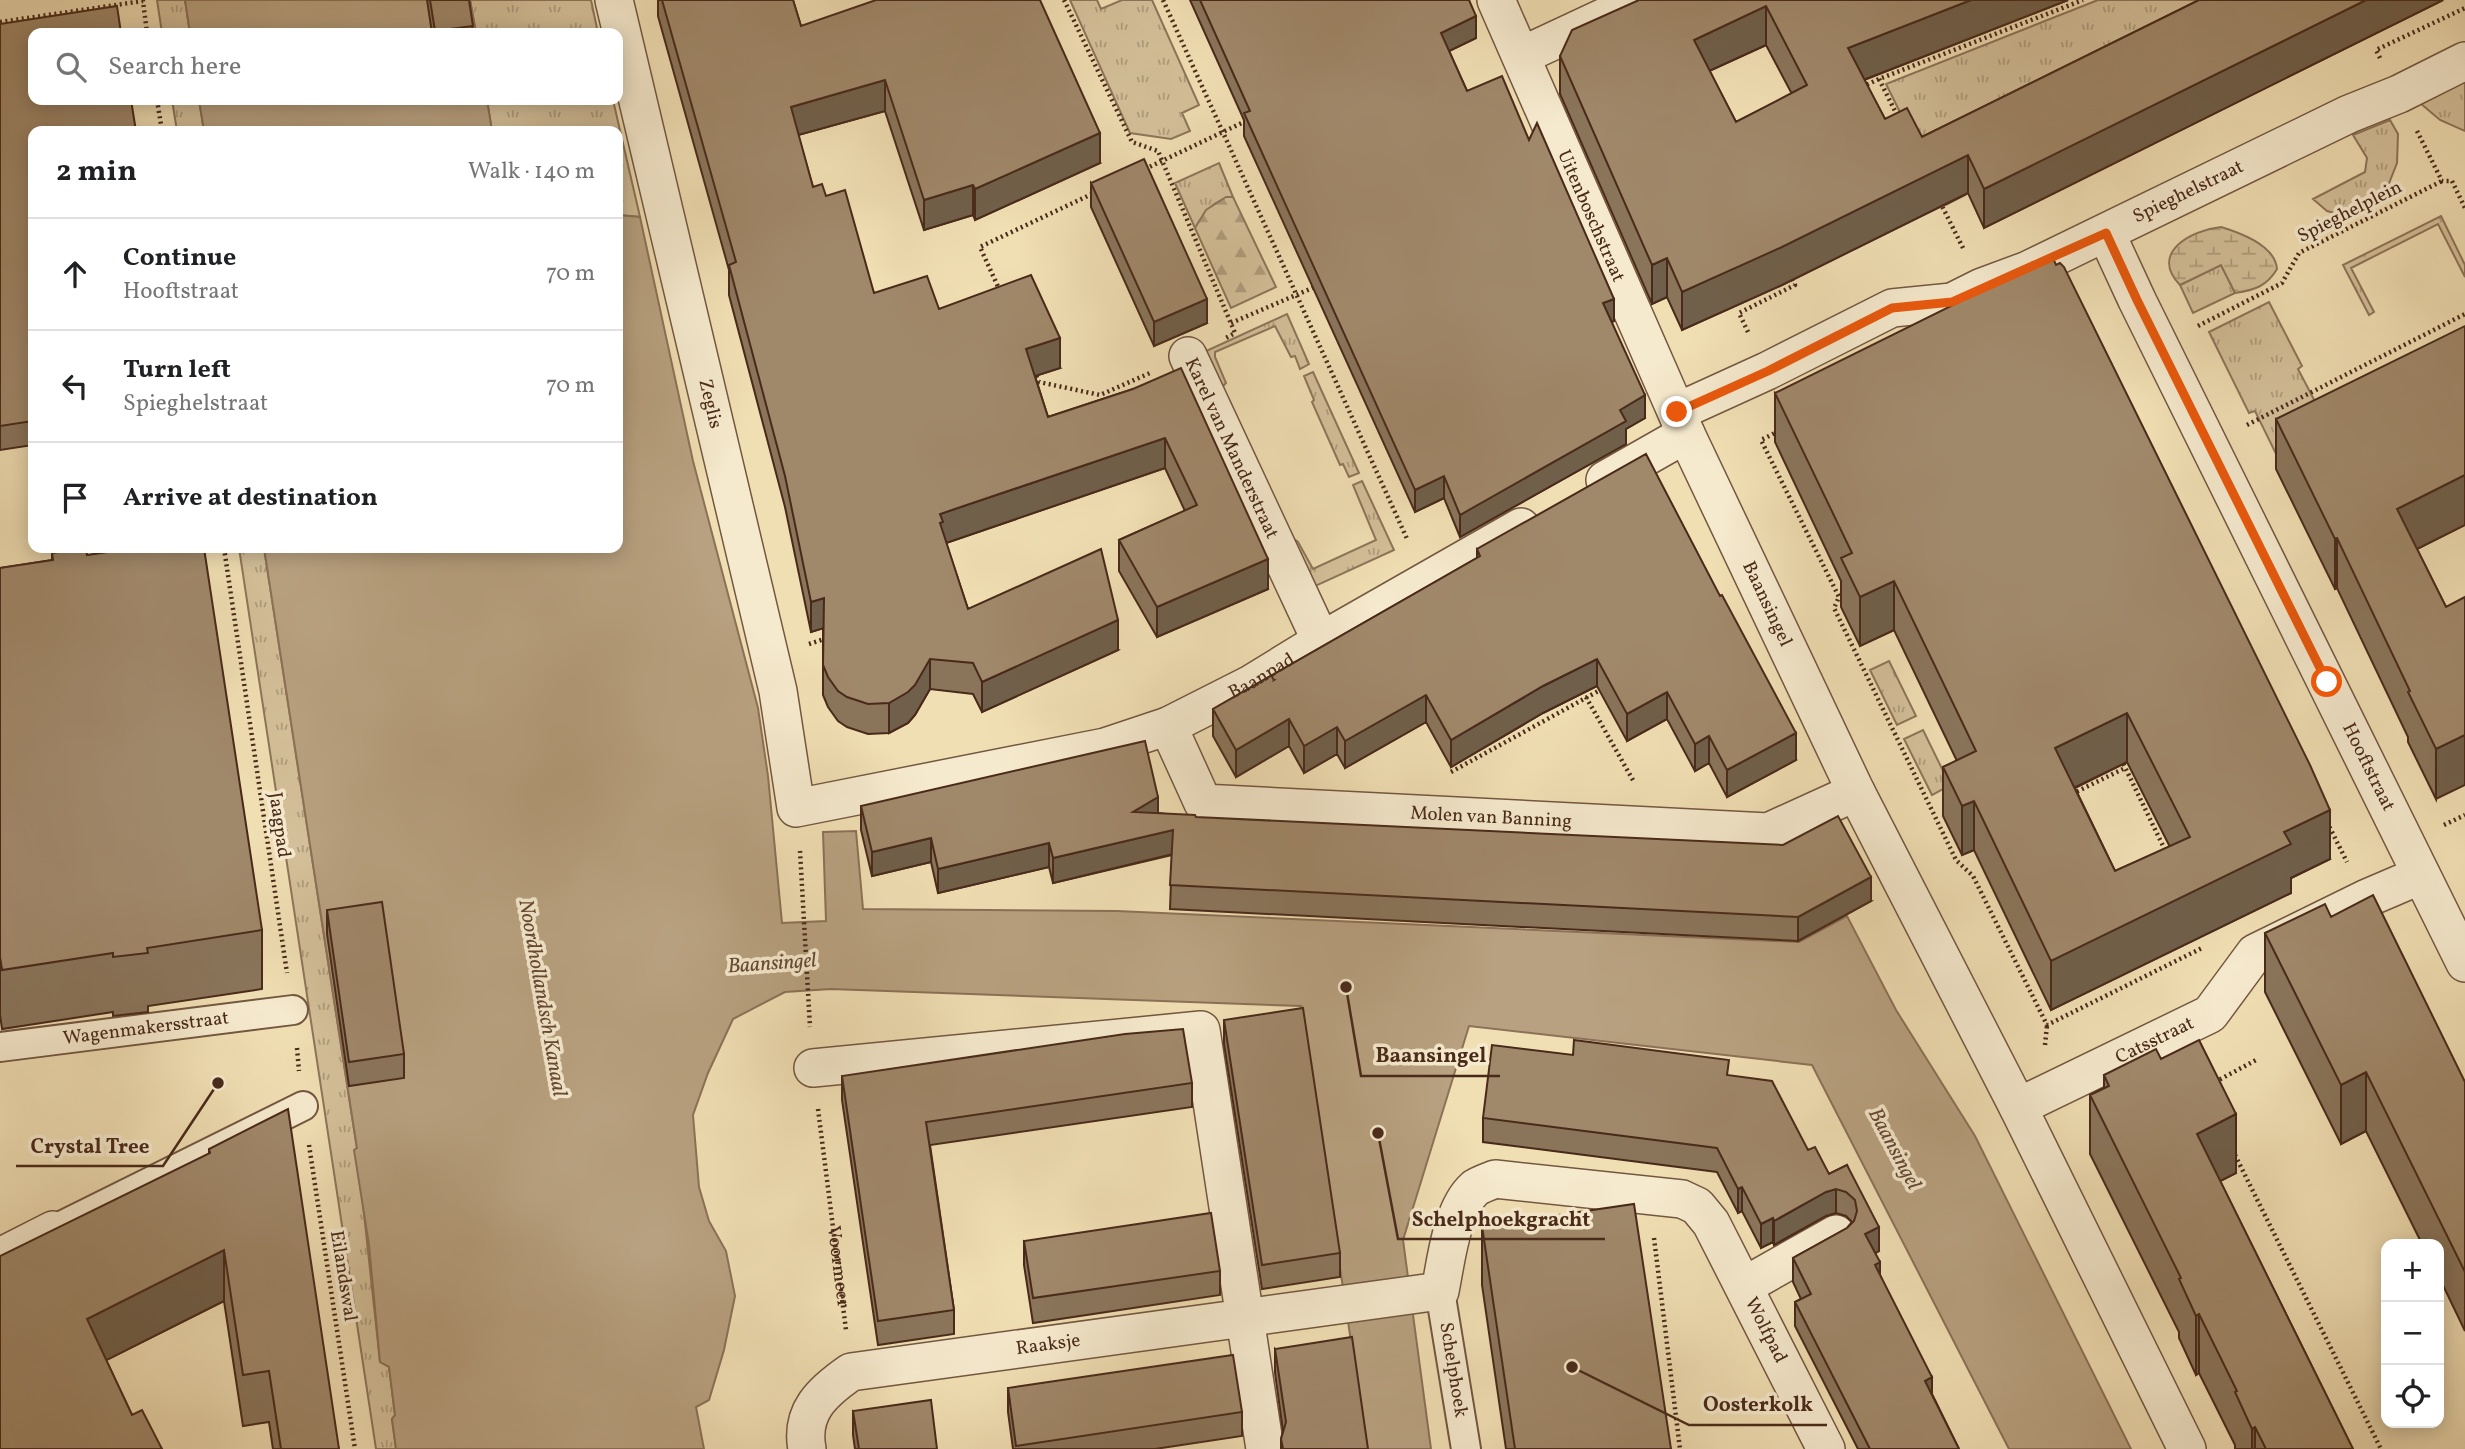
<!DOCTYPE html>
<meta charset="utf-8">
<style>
:root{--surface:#fff;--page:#f2f2f2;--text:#202124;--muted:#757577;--line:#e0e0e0}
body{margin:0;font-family:Vollkorn,serif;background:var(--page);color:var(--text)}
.controls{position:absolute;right:21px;bottom:21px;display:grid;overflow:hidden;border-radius:14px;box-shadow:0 4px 18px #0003}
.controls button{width:63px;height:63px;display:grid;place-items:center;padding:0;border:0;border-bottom:2px solid var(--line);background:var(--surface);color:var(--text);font:35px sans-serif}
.stop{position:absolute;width:21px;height:21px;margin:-16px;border:5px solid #ea580c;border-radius:50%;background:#fff}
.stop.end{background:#ea580c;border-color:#fff;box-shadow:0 2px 7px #0008}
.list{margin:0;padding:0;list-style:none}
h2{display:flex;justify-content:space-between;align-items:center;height:91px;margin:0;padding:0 28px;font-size:30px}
h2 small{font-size:23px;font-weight:400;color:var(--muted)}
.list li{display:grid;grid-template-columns:46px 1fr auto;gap:21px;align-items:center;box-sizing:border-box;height:112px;padding:0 28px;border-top:2px solid var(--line)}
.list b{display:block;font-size:26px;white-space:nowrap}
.list p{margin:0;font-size:23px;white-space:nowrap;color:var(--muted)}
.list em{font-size:23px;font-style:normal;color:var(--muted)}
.icon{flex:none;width:38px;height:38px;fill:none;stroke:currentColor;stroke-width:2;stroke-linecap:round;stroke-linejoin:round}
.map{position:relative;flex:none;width:2465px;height:1449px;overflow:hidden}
.search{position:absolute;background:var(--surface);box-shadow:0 4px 18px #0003;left:28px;top:28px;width:595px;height:77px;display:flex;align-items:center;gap:18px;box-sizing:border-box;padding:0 24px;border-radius:14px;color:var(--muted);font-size:26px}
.panel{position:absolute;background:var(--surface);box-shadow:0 4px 18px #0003;left:28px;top:126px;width:595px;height:427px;border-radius:14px}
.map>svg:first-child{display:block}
.grass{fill:url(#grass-tufts);stroke:#8e755a;stroke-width:2}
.forest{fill:url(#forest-firs);stroke:#8e755a;stroke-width:2}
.wetland{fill:url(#wetland-marsh);stroke:#8e755a;stroke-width:2}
.water{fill:#b8a180;stroke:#8c7157;stroke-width:2}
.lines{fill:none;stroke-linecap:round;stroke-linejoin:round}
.pedestrian-casing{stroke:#735740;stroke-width:32}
.minor-casing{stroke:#735740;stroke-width:40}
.path{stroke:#492a1a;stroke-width:4.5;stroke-dasharray:2 3.5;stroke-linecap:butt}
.pedestrian{stroke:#f6eace;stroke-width:28}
.minor{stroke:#f6eace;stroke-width:37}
.wall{fill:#8a755b;stroke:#492a1a;stroke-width:2;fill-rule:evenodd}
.shaded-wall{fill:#705f4a;stroke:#492a1a;stroke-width:2}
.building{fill:#a0886a;stroke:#492a1a;stroke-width:2;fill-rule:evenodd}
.route{stroke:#ea580c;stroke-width:9}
.labels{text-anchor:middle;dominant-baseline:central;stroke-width:7;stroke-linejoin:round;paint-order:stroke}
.street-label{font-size:19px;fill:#492a1a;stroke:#f6eace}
.water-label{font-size:21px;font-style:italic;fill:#654834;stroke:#f6eace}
.leader{fill:none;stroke:#492a1a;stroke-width:2.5}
.callout-dot{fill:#492a1a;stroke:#f6eace;stroke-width:2.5}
.callout-label{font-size:21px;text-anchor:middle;font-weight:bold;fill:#492a1a;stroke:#f6eace;stroke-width:7;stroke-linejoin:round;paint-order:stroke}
</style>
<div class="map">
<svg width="2465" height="1449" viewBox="0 0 2465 1449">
<defs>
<pattern id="grass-tufts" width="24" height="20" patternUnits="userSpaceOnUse" patternTransform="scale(1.75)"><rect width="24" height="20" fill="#d4c09a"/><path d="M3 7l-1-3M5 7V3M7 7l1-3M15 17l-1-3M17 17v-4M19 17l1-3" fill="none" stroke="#ae9c7d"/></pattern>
<pattern id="forest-firs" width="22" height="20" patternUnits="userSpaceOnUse" patternTransform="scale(1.75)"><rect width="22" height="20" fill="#d4c09a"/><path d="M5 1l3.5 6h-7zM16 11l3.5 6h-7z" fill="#ae9c7d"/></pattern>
<pattern id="wetland-marsh" width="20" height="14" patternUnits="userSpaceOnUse" patternTransform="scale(1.75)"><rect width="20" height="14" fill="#d4c09a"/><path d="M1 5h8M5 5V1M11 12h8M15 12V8" fill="none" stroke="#ae9c7d"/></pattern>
</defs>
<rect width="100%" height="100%" fill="#f1dfb4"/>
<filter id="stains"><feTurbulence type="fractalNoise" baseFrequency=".00286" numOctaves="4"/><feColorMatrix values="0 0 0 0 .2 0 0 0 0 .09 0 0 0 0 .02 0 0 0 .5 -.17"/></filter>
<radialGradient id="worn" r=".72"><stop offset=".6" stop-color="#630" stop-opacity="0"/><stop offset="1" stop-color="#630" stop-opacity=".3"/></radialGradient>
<path class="grass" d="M157,0H185L190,33H162Z
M470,0H591L598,33H476Z
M1070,0H1097L1101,9L1122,0H1152L1199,105L1182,113L1190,131L1171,139L1130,133Z
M2098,0H2250L1949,163L1965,195L1946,205L1886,84Z
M2465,80V131L2440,120L2420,103Z
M172,100H199L204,131H177Z
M487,100H613L640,217L618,215V131H492Z
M2390,120L2398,134L2397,163L2386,191L2369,208L2349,217L2327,211L2313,199L2365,172L2367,158L2353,135Z
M1219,163L1233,197C1214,199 1204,213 1195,228L1175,183Z
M2441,216L2465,265V277L2438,224L2351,268L2374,312L2369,315L2343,265Z
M2221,265L2235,293L2193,313L2180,285Z
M2269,302L2302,366L2298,369L2321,413L2282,466L2255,411L2249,413L2209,332Z
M1287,314L1309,364L1300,369L1295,356L1291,357L1275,326L1215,352V357L1226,383L1222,387L1204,352Z
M1313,372L1359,473L1349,477L1343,464L1340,465L1312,402L1314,400L1304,376Z
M1362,481L1394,550L1311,588L1294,539L1298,542L1313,569L1376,540L1353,485Z
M239,548H264L357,1149L380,1362L389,1367L395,1415L392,1419L396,1449H376Z
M1889,661L1916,716L1897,725L1870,670Z
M1923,730L1950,785L1932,795L1904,739Z"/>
<path class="forest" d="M1226,197H1233L1276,287L1231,308L1195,228L1206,210Z"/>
<path class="wetland" d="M2221,227C2241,233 2275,245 2277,269C2267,286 2255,290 2235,293L2221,265L2180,285C2149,253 2191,230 2221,227Z"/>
<path class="water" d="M185,0H470L476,33H190Z
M199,100H487L492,131H204Z
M618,215L640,217L693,461L758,708L768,776L782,923L826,921L823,832L856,831L863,909L1117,911L1799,942L1847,916L1896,1010L1975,1136L2131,1449H2009L1812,1065L1469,1026L1403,1240L1431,1449H1367L1301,1006L831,989L785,992L733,1019L708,1073L693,1115L699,1187L709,1221L726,1251L735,1296L724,1350L709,1400L696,1407L704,1449H396L392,1419L395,1415L389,1367L380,1362L369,1245L354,1150L357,1148L264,548H618Z"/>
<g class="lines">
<g class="pedestrian-casing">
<g id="pedestrian">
<path id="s2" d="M0,1047L293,1010"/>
<path d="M53,1230L303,1106"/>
<path id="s3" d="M1440,1291L1466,1449"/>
</g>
</g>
<g class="minor-casing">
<g id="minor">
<path id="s4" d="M614,0L778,691L796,808L1105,747L1168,726L1251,684L1321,641L1521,527"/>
<path id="s5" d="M1496,0L1686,434L1856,792L2018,1107L2187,1449"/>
<path d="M1521,56L1641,0"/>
<path id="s6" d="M2106,233L2137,300L2465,963"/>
<path id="s7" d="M1188,356L1321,641"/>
<path id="s8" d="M1677,412L1767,371L1892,308L1952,302L1982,287L2028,270L2349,114L2399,94L2465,61"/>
<path d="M1605,480L1686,434"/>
<path id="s9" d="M1168,726L1203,803L1768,832L1856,792"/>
<path d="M813,1068L1201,1030L1265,1449"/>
<path id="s10" d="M2018,1107L2210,1014L2255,953L2365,899L2421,875"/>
<path d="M0,1257L53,1230"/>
<path d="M1744,1286L1836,1234"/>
<path id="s11" d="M807,1449C800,1412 822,1392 851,1372L1440,1291C1446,1262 1451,1209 1475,1188C1481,1184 1488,1182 1495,1179L1682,1199L1697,1206L1711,1223L1826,1449"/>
</g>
</g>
<g class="path">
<path d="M1064,0L1132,142L1158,151L1235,333L1224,339"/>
<path d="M1163,0L1408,541"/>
<path d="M0,22L143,1L147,33"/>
<path d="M2380,58L2376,50L2465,8"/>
<path d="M1879,79L1899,119"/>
<path d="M1862,87L1879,79L2083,0"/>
<path d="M157,100L162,131"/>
<path d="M2417,131L2442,181H2452L2465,208"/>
<path d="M1145,169L1248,120"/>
<path d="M1940,202L1964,250"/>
<path d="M1000,291L980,247L1096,192"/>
<path d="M1231,323L1317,286"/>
<path d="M2198,326L2282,283L2299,253L2442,181"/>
<path d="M1748,332L1739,313L1795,285L1790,274"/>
<path d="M1034,371L1039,382L1100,395L1150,373"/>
<path d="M2247,425L2465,314"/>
<path d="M1779,431L1761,440L1839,597L1834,608L1956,860L1973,876L2047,1025L2204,947"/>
<path d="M224,548L287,973"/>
<path d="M809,644L827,638"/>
<path d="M1586,697L1634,782"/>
<path d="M2121,759L2166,852"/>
<path d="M1451,772L1602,689"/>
<path d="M2072,794L2125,768"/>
<path d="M2327,822L2347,862"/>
<path d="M2444,825L2465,815"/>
<path d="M800,851L810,1027"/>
<path d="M2045,1045L2047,1025"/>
<path d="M297,1048L299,1071"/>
<path d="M2215,1082L2258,1059"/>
<path id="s1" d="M818,1109L846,1330"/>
<path d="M309,1145L355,1449"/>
<path d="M2235,1155L2381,1449"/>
<path d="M1654,1238L1680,1449"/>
</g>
<use href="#pedestrian" class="pedestrian"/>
<use href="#minor" class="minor"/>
</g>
<path class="wall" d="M427,0H469L473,33H432Z
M658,0H793L801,26L1100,163L975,220L973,215L924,230L885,111L798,135L813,187L826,196L874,293L939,309L1060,368L1035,376L1048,417L1133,389L1268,589L1157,637L1119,571V540L1185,511L1165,468L946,543L968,609L1118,650L982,712L973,694L930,689L915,715L908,723L889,733L868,734L847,727L838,721L828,707L823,695V628L811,632L785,507L729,295V270L658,16Z
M1190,0H1469L1476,38L1449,51L1467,91L1529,140L1614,321L1611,322L1645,418L1626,429V444L1460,537L1444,498L1415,512L1244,136V120Z
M1639,0H2068L1864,80L1885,119L1922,137L2199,0H2443L1984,228L1968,193L1782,285L1682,330L1667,297L1652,304L1560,94V56ZM1766,45L1792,94L1736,122L1709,71Z
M0,24L33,131V445L0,450Z
M1091,183L1207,323L1154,346L1091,207Z
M1775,393L2330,859L2291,878V893L2051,1010L1974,850L1962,855L1943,816V767L1957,761L1894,630L1860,646L1841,607V581L1775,442ZM2127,762L2170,847L2115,871L2075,788Z
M2276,419L2465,525L2417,549L2446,607L2436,799L2408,742V737L2337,588L2335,589L2276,469Z
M1477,549L1796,760L1727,797L1709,763L1695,771L1667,719L1627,741L1597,686L1543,713L1451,767L1426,722L1345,768L1337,754L1304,773L1289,746L1236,777L1213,736V709L1477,558Z
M52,553L87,555L262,930V989L148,1006V1012L113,1016V1012L2,1029L0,1015V568L52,560Z
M861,806L1158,813L1871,901L1798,941L1170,909L1172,855L1053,883L1049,867L938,893L931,862L872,876L861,830Z
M327,910L404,1054V1078L349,1086L327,934Z
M2331,917L2465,1082V1331L2439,1277V1244H2422L2366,1131L2341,1144L2265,992V933Z
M1224,1020L1340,1253V1277L1262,1289L1224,1044Z
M2161,1059L2236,1173L2220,1181L2353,1449H2235V1445L2199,1373L2196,1375L2179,1338V1332L2090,1154V1095L2104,1088V1075Z
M842,1076L1192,1083V1107L930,1145L954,1310V1334L878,1345L842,1100Z
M1729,1076L1808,1150L1829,1174L1847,1165L1879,1251L1875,1253L1880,1275L1932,1394L1959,1449H1858L1795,1326V1302L1801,1299L1793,1282V1258L1847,1228L1852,1222L1846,1216L1836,1213L1826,1216L1774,1245L1773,1242L1761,1248L1742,1211L1738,1213L1717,1172L1483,1142V1118Z
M209,1149L339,1449H273L269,1422L243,1426L224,1301L106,1360L132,1415L162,1449H0L209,1154Z
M1482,1226L1671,1449H1506L1482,1285Z
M1024,1241L1220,1271V1295L1033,1323L1024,1265Z
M1275,1349L1368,1449H1281V1439L1283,1431L1275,1373Z
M1008,1388L1242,1412V1436L1155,1449H1013L1008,1412Z
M853,1411L937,1449H855L853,1435Z"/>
<path class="shaded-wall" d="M1971,0H2068L1848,86V48Z
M2366,0H2443L1984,228V189Z
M1766,6V45L1694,78V40Z
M1476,16V38L1441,55V33Z
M885,80V111L791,137V107Z
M1100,133V163L975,220V189Z
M1968,155V193L1782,285L1682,330V292Z
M973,185V215L924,230V200Z
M1667,258V297L1652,304V265Z
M1207,299V323L1154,346V322Z
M1614,299V321L1603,326V303Z
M1060,338V368L1026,379V349Z
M1645,395V418L1626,429V444L1460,537V515L1620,410Z
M1165,438V468L943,544L940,554V514Z
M2465,475V525L2397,559V509Z
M1444,476V498L1415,512V490Z
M2337,538V588L2335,589V539Z
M1268,559V589L1157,637V607Z
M1894,581V630L1860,646V597Z
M824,598V628L811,632V602Z
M1118,620V650L982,712V682Z
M930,659V689L915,715L908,723L889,733V703Z
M1597,659V686L1543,713L1451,767V740L1543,686Z
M1667,692V719L1627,741V714Z
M1426,695V722L1345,768V741Z
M2127,713V762L2055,797V748Z
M1289,719V746L1236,777V750Z
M1337,727V754L1304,773V746Z
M1796,733V760L1727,797V770Z
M2465,735V785L2436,799V749Z
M1709,736V763L1695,771V744Z
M1158,797V822L1133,812Z
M1974,801V850L1962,855V806Z
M2330,810V859L2291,878V893L2051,1010V961L2284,832Z
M1173,830V854L1053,883V858Z
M931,838V862L872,876V852Z
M1049,843V867L938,893V869Z
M1871,877V901L1798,941V917Z
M2366,1072V1131L2341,1144V1085Z
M2236,1114V1173L2197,1193V1134Z
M1742,1187V1211L1738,1213V1189Z
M1836,1189V1213L1826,1216L1774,1245V1221L1826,1192Z
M1773,1218V1242L1761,1248V1224Z
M1879,1227V1251L1865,1259V1234Z
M224,1250V1301L87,1370V1319Z
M1880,1262V1286L1875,1265Z
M2199,1314V1373L2196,1375V1316Z
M1932,1377V1401L1925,1381Z
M2255,1427V1449H2252V1429Z"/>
<path class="building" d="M430,0H469L473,26L435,31Z
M662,0H793L801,26L876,0H1040L1100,133L975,189L973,185L924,200L885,80L791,107L813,187L822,184L826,196L845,190L874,293L927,276L939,309L1031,275L1060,338L1026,349L1048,417L1133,389L1181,368L1268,559L1157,607L1119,540L1197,505L1165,438L940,514L943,522L940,523L968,609L1101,549L1118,620L982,682L973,663L930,659L915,685L908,692L889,703L868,704L847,697L838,691L828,677L823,665L824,598L811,602L785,476L729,265L736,262Z
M1200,0H1469L1476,16L1441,33L1467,91L1502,76L1529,140L1537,123L1614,299L1603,303L1645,395L1620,410L1626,421L1460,515L1444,476L1415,490L1244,113L1250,111Z
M1639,0H1971L1848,48L1885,119L1907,108L1922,137L2199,0H2366L1984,189L1968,155L1782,247L1682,292L1667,258L1652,265L1560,56L1572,30ZM1766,6L1807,85L1736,122L1694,40Z
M117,6L121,33H33V100H131L136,131H33V421L0,426V24Z
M1144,159L1207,299L1154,322L1091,183Z
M2052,256L2056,265L2060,263L2064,267L2310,765L2330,810L2284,832L2291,844L2051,961L1974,801L1962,806L1943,767L1976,751L1894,581L1860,597L1841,558L1852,553L1775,393ZM2127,713L2190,837L2115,871L2055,748Z
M2465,326V475L2397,509L2446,607L2465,597V735L2436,749L2408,692L2410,691L2337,538L2335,539L2276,419Z
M1646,454L1720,596L1722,595L1796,733L1727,770L1709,736L1695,744L1667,692L1627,714L1597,659L1543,686L1451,740L1426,695L1345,741L1337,727L1304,746L1289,719L1236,750L1213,709L1480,556L1477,549Z
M86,548L87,555L134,548H204L262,930L147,948L148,953L113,957V953L2,970L0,957V568L53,560L52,553Z
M1145,741L1158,797L1133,812L1195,815L1196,817L1783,845L1838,816L1871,877L1798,917L1170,885L1173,830L1053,858L1049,843L938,869L931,838L872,852L861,806Z
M2373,895L2465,1082V1272L2366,1072L2341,1085L2265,933L2325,904L2331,917Z
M382,902L404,1054L349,1062L327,910Z
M1303,1008L1340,1253L1262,1265L1224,1020Z
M1183,1029L1192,1083L926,1122L954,1310L878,1321L842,1076L1125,1034Z
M1574,1040L1729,1060L1727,1075L1772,1081L1808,1150L1815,1147L1829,1174L1847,1165L1879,1227L1865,1234L1880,1262L1875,1265L1932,1377L1925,1381L1959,1449H1870L1795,1302L1811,1294L1793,1258L1847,1228L1854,1221L1857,1211L1855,1200L1846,1192L1836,1189L1826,1192L1774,1221L1773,1218L1761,1224L1742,1187L1738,1189L1717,1148L1483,1118L1492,1045L1573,1055Z
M2199,1040L2236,1114L2197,1134L2353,1449H2266L2255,1427L2252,1429L2235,1392L2237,1391L2199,1314L2196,1316L2179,1279L2181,1278L2090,1095L2109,1086L2104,1075L2156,1049L2161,1059Z
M288,1109L339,1449H281L269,1371L243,1375L224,1250L87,1319L132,1415L142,1410L162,1449H0V1256L210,1153L209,1149Z
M1634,1204L1671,1449H1515L1482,1226Z
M1211,1213L1220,1271L1033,1298L1024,1241Z
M1352,1337L1368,1449H1283L1281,1439L1286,1422L1275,1349Z
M1233,1355L1242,1412L1016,1446L1008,1388Z
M931,1400L937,1449H859L853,1411Z"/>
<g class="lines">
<path class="route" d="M1677,412L1768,371L1892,308L1952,302L2106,233L2137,300L2327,682"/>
</g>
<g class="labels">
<g class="street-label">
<text stroke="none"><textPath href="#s8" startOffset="560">Spieghelstraat</textPath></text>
<text transform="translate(2350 212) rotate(-27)">Spieghelplein</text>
<text stroke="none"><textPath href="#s5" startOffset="236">Uitenboschstraat</textPath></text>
<text stroke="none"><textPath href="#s4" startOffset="415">Zeglis</textPath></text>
<text stroke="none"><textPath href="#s7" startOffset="102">Karel van Manderstraat</textPath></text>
<text stroke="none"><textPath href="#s5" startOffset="662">Baansingel</textPath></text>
<text stroke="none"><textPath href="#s4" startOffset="1316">Baanpad</textPath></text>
<text stroke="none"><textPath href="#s6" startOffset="595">Hooftstraat</textPath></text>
<text stroke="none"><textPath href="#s9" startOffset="373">Molen van Banning</textPath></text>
<text transform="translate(279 825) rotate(82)">Jaagpad</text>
<text stroke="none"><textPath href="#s2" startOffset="147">Wagenmakersstraat</textPath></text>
<text stroke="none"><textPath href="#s10" startOffset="152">Catsstraat</textPath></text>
<text stroke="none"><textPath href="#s1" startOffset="159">Voormeer</textPath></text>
<text transform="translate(343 1276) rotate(81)">Eilandswal</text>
<text stroke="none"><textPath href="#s11" startOffset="1169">Wolfpad</textPath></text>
<text stroke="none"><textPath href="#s11" startOffset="294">Raaksje</textPath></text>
<text stroke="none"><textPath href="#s3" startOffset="80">Schelphoek</textPath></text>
</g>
<g class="water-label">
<text transform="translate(772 964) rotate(-4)">Baansingel</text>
<text transform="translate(542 998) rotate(80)">Noordhollandsch Kanaal</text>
<text transform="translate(1894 1149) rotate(62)">Baansingel</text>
</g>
</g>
<path class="leader" d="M1346 987L1361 1076H1500M218 1083L163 1166H16M1378 1133L1398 1239H1605M1572 1367L1689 1425H1827"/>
<g class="callout-dot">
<circle cx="1346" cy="987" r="7"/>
<circle cx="218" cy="1083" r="7"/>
<circle cx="1378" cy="1133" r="7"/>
<circle cx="1572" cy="1367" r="7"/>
</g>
<g class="callout-label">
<text x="1431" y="1062">Baansingel</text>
<text x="90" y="1153">Crystal Tree</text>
<text x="1501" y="1226">Schelphoekgracht</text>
<text x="1758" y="1411">Oosterkolk</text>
</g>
<rect width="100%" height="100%" filter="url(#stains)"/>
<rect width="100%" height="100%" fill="url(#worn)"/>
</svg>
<div class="controls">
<button>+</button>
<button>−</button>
<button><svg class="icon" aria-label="locate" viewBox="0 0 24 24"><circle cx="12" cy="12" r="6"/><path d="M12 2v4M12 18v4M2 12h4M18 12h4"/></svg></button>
</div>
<div class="stop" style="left:2327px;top:682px"></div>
<div class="stop end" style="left:1677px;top:412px"></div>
<div class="search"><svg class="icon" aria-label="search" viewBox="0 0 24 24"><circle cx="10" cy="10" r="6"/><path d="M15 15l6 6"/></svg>Search here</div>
<section class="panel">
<h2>2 min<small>Walk · 140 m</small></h2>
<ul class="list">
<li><svg class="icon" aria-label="ahead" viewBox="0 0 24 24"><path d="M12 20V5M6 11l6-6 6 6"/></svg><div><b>Continue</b><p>Hooftstraat</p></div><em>70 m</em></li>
<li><svg class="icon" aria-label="left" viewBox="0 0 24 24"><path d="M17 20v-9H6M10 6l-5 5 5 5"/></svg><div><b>Turn left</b><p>Spieghelstraat</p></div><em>70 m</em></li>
<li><svg class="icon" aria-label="arrive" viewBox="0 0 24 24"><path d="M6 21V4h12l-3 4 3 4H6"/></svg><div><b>Arrive at destination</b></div></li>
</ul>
</section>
</div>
